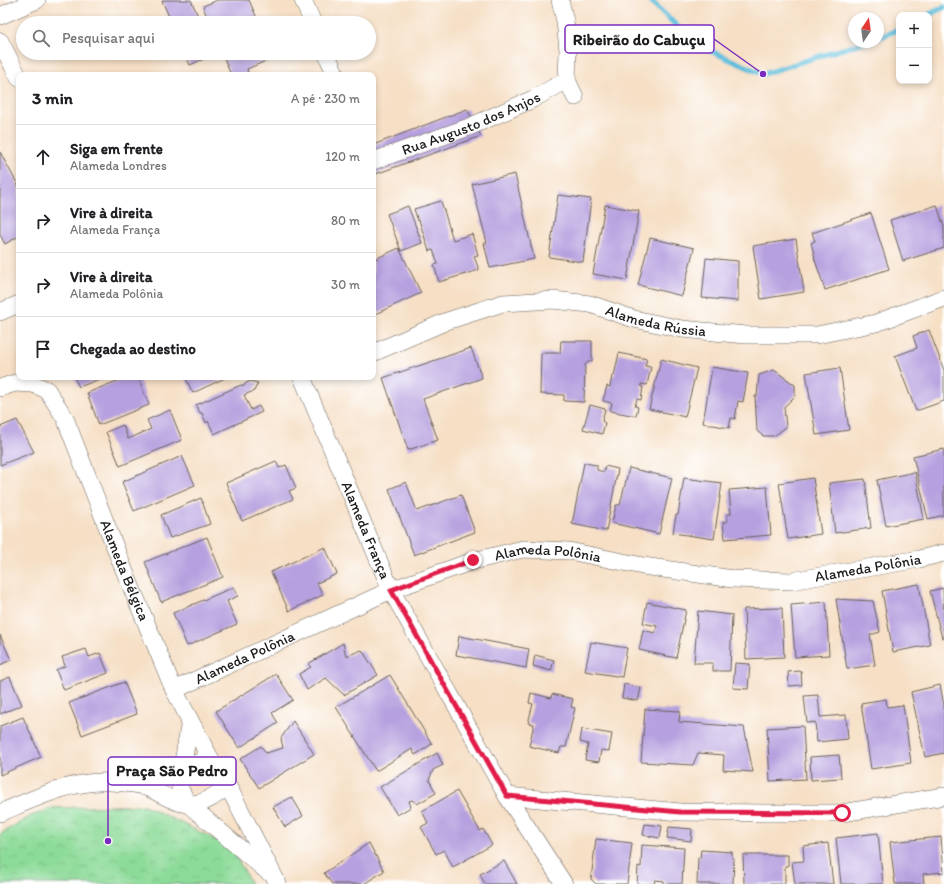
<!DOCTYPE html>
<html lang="pt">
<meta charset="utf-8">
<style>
:root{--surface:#fff;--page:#f2f2f2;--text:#202124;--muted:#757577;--line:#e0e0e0}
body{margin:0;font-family:Itim,sans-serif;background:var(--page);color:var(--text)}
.controls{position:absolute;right:12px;top:12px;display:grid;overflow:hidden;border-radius:8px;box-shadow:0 2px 6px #0003}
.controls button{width:36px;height:36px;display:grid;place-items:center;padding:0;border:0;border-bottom:1px solid var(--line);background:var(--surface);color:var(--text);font:20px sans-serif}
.compass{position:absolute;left:848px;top:12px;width:36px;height:36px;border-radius:50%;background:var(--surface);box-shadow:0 2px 6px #0003;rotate:13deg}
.stop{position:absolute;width:12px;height:12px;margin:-9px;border:3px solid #e11d48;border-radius:50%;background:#fff}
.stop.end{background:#e11d48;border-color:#fff;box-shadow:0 1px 4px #0008}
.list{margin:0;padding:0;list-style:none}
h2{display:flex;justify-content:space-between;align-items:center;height:52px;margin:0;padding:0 16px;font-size:17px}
h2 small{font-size:13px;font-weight:400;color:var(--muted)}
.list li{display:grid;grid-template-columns:26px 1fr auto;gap:12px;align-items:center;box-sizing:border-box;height:64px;padding:0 16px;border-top:1px solid var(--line)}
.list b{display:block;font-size:15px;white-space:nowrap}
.list p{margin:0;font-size:13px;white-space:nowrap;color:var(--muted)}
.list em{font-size:13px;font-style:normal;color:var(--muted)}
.icon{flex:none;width:22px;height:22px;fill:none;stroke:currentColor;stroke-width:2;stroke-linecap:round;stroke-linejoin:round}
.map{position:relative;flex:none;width:944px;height:884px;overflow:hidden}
.search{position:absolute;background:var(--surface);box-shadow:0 2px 6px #0003;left:16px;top:16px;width:360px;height:44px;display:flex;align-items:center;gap:10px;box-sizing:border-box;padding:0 14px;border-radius:22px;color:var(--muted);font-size:15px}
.panel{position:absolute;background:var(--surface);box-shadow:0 2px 6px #0003;left:16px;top:72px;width:360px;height:308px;border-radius:8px}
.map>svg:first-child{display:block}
.park{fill:url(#park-crowns);stroke:#547c5a}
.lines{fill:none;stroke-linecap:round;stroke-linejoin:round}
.stream{stroke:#5cbddb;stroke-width:5.5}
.building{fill:#b6a0df}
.street-casing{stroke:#686057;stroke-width:18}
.street{stroke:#fff;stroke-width:17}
.route{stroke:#e11d48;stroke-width:5}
.labels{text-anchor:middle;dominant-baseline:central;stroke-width:3;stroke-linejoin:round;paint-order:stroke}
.street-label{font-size:15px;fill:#1c1c1c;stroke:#fff}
.leader{fill:none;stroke:#7b2cbf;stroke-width:1.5}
.callout-dot{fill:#7b2cbf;stroke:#fff;stroke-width:1.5}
.callout{fill:#fff;stroke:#7b2cbf;stroke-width:1.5}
.callout-label{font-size:16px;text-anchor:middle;font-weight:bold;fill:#1c1c1c}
</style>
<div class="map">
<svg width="944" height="884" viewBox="0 0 944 884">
<defs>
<pattern id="park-crowns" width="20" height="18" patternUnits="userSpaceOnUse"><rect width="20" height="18" fill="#8ddb99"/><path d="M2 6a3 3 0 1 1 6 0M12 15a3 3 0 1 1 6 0" fill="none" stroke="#79bb83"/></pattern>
</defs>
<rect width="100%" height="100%" fill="#fff"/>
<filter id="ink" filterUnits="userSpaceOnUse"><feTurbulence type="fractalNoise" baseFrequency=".025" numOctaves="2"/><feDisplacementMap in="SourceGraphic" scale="8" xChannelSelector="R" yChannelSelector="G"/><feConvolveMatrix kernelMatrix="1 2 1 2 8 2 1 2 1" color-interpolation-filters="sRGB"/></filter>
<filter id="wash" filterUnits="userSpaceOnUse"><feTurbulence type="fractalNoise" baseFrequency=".012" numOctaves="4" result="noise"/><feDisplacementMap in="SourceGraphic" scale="16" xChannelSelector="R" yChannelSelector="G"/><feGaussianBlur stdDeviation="0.9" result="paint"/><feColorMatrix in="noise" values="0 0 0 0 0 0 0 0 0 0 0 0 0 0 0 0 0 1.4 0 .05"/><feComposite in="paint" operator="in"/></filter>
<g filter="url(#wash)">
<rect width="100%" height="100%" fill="#f6dfc5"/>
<path class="park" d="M144,805L231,847L251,884H0V834L31,816L52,808Z"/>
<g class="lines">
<path class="stream" d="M650,0L658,8L697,45L763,74L865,42
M928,15L944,7
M878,38L899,29"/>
</g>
<g id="blocks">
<path class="building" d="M165,0H191L201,23H172L162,1Z
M218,0H249L259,23H209L203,6Z
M185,53H214L215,54L190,65Z
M222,53H271L273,58L247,69L248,72L241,75H231Z
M467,109L481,136L373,175V145Z
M0,152L19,187V236L5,244L0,235Z
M515,174L534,259L490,268L484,243H487L472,184Z
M558,195L591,199L583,262L549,257Z
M441,201L453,240L472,234L478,255L474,256L479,270L439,282L434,265L438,264L433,250L429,251L419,220L418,221L414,209Z
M605,205L639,211L627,280L593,274Z
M937,205L944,227V248L903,261L890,220Z
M408,206L422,243L401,251L387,214Z
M871,213L889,269L825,290L814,257H815L811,243L815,241L812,233Z
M650,238L694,248L682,296L638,285Z
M796,239L804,292L761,299L753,246Z
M399,248L421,293L373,315V260Z
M706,258L738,261V301L702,298Z
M929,330L944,370V401L916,411L895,356L917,348L913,336Z
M561,341H592V361L588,362L585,365L584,402L564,401V395L540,394L541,353H560Z
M471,348L482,378L423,399L438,440L408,450L383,378Z
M619,353L647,359L645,366L651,367L647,385L641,384V387H643L641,400L637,399L635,406L638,407L636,416L610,411L612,403L603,401L607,386L610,387L612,376H614Z
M661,359L697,368L685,417L649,409Z
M712,367L748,373L743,402L738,401L735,419L731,418L729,428L703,423Z
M840,368L849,430L816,435L806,373Z
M774,370L795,385V396L784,407L786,427L774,436H763L757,431L755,396H757L759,375Z
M74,377H105L79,387Z
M127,377H138L149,405L99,425L87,393Z
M185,377H227L193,393Z
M250,381L258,383L254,391L244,395L251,410L259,406L262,412L214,434L208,421L206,423L202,413H200L196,405L241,385L244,386L245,384Z
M590,405L605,409L602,421L605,423L602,434L583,429Z
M170,410L182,440L120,466L106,432L123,425L128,439L151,429L147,420Z
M17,420L34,452L0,465V427Z
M944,449V515L928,519L913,456Z
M182,456L195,485L134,511L122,482Z
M276,461L279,468L286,465L296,488L289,491L293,499L242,521L226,483Z
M584,463L597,465V470L604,472L605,466L618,469L606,531L572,524Z
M629,468L672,478L659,534L612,523L616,505H620Z
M915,472L924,519L886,526L877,480Z
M684,478L722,483L714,539L673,533L676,515H678Z
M813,478L821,534L788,539L779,483Z
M865,479L871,528L835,533L829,483Z
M406,482L417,511L461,495L475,532L414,555L389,489Z
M767,487L771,535L725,539L723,522H727V514H731L729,490Z
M201,498L210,524L170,538L161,515Z
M207,537L223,577L161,602L145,562Z
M325,547L337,574L317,583L323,595L289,611L271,572Z
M919,584L930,645L893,652L882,591Z
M234,587L238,596L227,601L237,624L187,646L173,613Z
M943,588L944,637L942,638L930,591Z
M836,599L873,601L880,632L870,635L875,665L847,669Z
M647,602L686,610L676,658L639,650L643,630L655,633L657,626L643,623Z
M826,602L829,655L795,657L791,605Z
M782,608L784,657L746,659L744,609Z
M698,611L732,615L730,671H713V663H694Z
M0,635L11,660L0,665Z
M459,636L529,649L526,668L456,655Z
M591,642L627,648L622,677L585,671Z
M343,643L346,656L362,650L378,675L344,695L326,678L307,690L299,674L311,667L308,664Z
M86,649L89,657L100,653L108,673L64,690L56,670L65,666L62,657Z
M535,655L554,660L551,671L533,666Z
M735,663L750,664L748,689L733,688Z
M801,671L802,685L789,686L788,672Z
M276,674L293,700L272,713L278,723L239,748L216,711Z
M390,675L432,744L415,755L412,749L376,771L336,707Z
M10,677L22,705L0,714V681Z
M124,682L137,714L82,735L69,703Z
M624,684L641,688L638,701L622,698Z
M940,685L944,705V753L925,757L911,692Z
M531,693L551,698L552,694L573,699L571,707L575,708L566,747H561L559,753L529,746L534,724L528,723L533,704L529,703Z
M818,695L820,717L846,715L848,739L817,742L815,722L807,723L804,696Z
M886,699L887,707L903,705L911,763L871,769L861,703Z
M645,709L680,711L679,722L744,727L753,772L723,770L724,755L698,753L693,765L641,762Z
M23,717L41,757L0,775V726Z
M293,721L314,754L259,788L240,759L261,746L266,753L283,748L281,738Z
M803,726L806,779L770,781L767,728Z
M582,729L612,734L609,751L601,750L599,762L585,760L588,744L580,742Z
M437,753L443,765L433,770L429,780L436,793L417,804L412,800L409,801L411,807L397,815L380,787Z
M839,755L841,778L811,780L810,757Z
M457,791L480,831L483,829L492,845L453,867L444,850L436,854L421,827L428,823L422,811Z
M292,797L303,816L285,827L273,807Z
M645,824L662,826L660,838L643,835Z
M669,827L692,829L691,841L667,838Z
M878,833L883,884H841L836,838Z
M941,837L944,872L923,874L924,884H895L890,842Z
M596,839L632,843L627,884H596L591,879Z
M369,843L384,871L364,884H332L324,873Z
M828,843L833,884H795L792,862L804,861L803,846Z
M642,845L684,848L682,884H664V881L655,880L654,884H637L638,866L641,867Z
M701,850L732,852V858H734L733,884H697L698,857L700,858Z
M743,855H788V866H785V884H744Z
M504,861L517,884H485L480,874Z"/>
</g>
</g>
<g filter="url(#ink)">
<use href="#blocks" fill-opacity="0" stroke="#686057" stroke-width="1"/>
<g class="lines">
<g class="street-casing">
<g id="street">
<path d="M303,0L313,23"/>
<path d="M560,0L565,21L568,50L567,80L575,97"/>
<path d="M0,16L37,0"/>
<path d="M0,41L19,78"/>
<path d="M326,53L336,75"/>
<path id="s1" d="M373,161L469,127L533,99L567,80"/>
<path d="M0,312L19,304"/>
<path id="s2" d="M373,353L447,321L503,303L553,300L590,304L634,319L682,329L746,335H817L876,323L944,298"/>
<path id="s3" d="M302,377L391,590L507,796L564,884"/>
<path id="s4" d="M0,388L15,383L33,384L47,390L65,418L120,560L174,690L210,758L228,786L278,884"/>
<path id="s5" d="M174,690L391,590L473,561L523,549L569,551L643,566L733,579L791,581L919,559L944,553"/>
<path d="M190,721L180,780V789L188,804L268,872"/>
<path d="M144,786L182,769L210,758"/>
<path d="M507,796L680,812L766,813H842L944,796"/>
<path d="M0,813C36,798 72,780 111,782C121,783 135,783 145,787C163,793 178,808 199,803C210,801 219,792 228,786"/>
</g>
</g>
<use href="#street" class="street"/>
</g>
</g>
<g class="lines" filter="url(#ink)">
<path class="route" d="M473,560L391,590L507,796L680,812L842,813"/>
</g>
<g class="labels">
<g class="street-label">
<text stroke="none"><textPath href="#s1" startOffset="105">Rua Augusto dos Anjos</textPath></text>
<text stroke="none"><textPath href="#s2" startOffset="295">Alameda Rússia</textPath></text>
<text stroke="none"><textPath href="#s3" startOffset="166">Alameda França</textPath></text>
<text stroke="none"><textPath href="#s5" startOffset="402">Alameda Polônia</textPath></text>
<text stroke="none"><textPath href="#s5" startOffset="726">Alameda Polônia</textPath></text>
<text stroke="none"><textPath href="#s4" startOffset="246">Alameda Bélgica</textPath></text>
<text stroke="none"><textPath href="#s5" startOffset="78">Alameda Polônia</textPath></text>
</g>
</g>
<path class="leader" d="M763 74L714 39M108 841L108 771"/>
<g class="callout-dot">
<circle cx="763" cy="74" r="4"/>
<circle cx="108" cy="841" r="4"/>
</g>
<g class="callout">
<rect x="565" y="25" width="149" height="28" rx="4"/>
<rect x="108" y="757" width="128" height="28" rx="4"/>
</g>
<g class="callout-label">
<text x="639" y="45">Ribeirão do Cabuçu</text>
<text x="172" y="776">Praça São Pedro</text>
</g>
</svg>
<div class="controls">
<button>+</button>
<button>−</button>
</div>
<svg class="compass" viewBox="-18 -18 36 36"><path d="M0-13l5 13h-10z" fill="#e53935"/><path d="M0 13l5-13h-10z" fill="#757577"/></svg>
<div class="stop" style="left:842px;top:813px"></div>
<div class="stop end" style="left:473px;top:560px"></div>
<div class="search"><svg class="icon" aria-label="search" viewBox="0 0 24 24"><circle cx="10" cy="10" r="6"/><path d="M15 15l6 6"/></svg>Pesquisar aqui</div>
<section class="panel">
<h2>3 min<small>A pé · 230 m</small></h2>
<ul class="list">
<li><svg class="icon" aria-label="ahead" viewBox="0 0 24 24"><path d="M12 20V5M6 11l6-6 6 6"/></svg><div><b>Siga em frente</b><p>Alameda Londres</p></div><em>120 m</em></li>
<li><svg class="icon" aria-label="right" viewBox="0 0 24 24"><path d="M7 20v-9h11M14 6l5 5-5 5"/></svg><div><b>Vire à direita</b><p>Alameda França</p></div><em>80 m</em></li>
<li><svg class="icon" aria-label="right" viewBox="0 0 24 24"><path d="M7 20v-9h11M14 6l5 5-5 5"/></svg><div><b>Vire à direita</b><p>Alameda Polônia</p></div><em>30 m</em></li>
<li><svg class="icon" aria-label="arrive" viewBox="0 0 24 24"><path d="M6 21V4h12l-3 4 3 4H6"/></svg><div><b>Chegada ao destino</b></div></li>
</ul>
</section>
</div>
